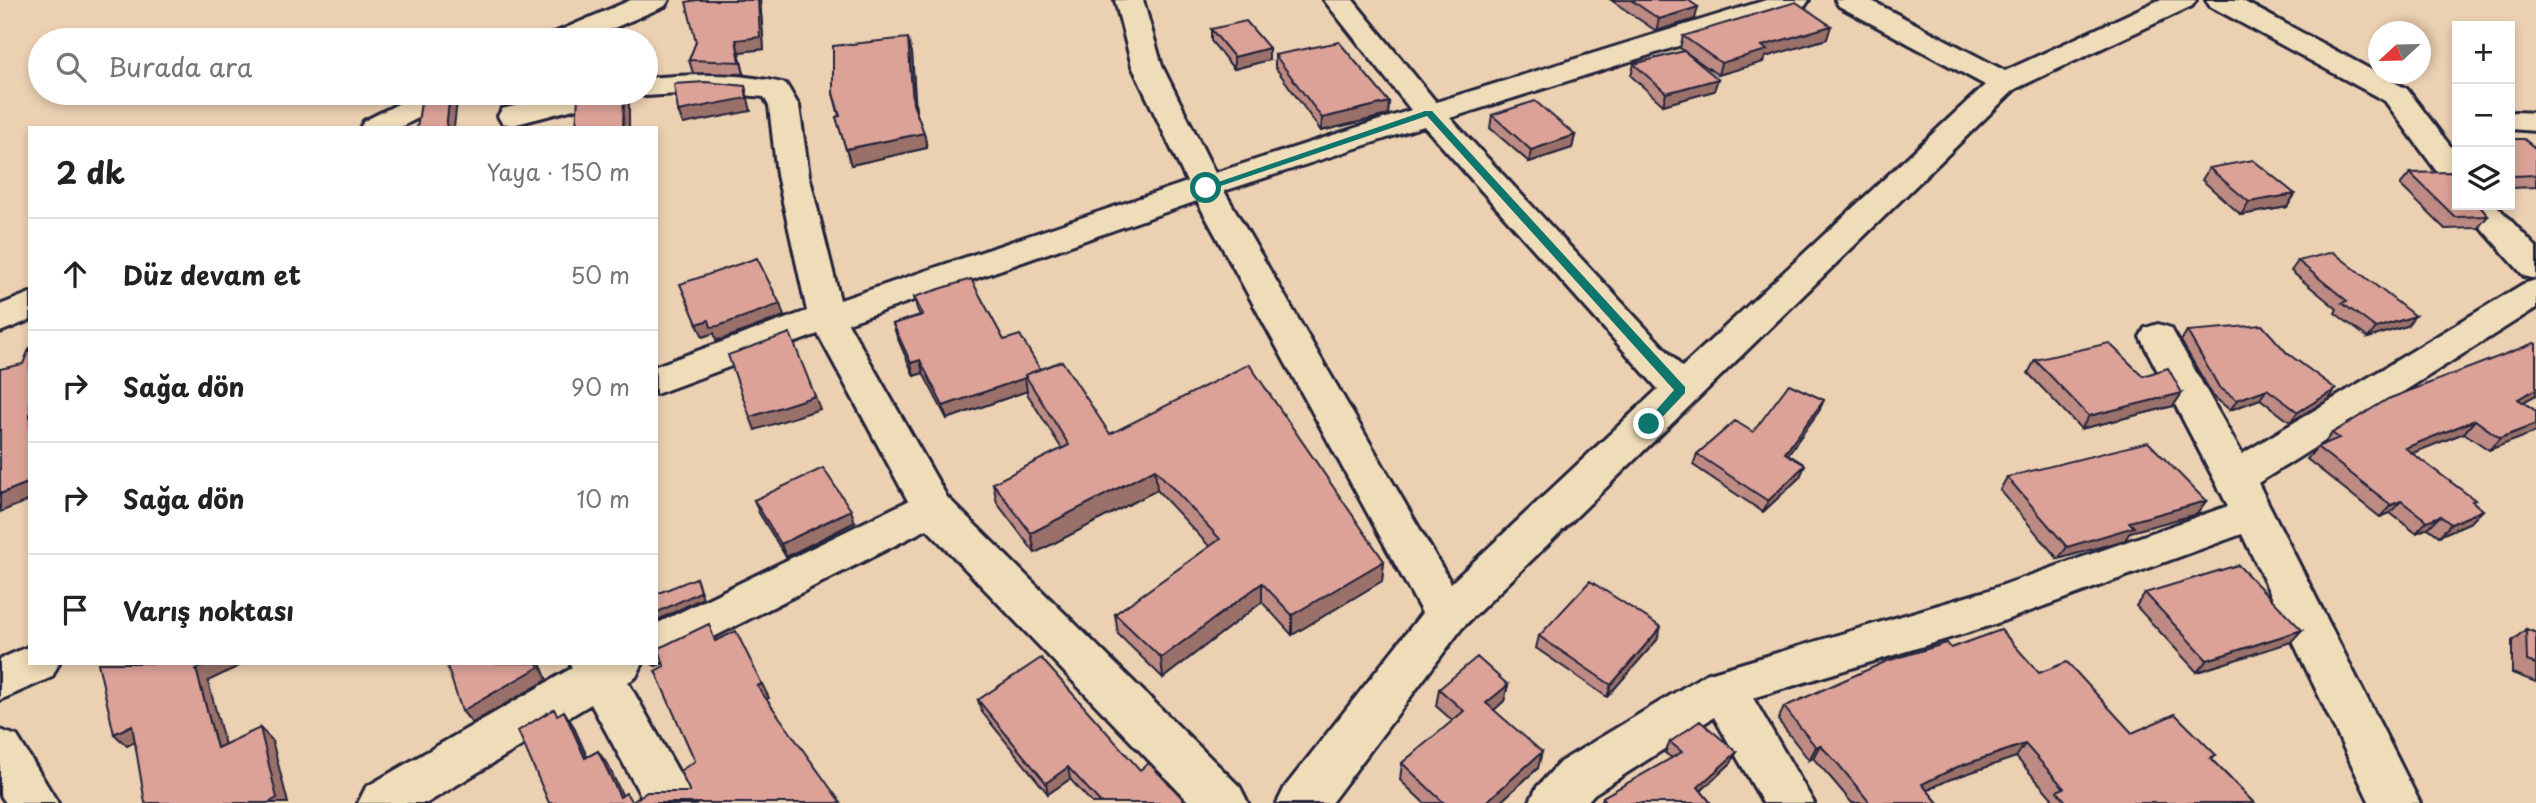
<!DOCTYPE html>
<html lang="tr">
<meta charset="utf-8">
<style>
:root{--surface:#fff;--page:#f2f2f2;--text:#222;--muted:#767676;--line:#e0e0e0}
body{margin:0;font-family:"Playpen Sans",sans-serif;background:var(--page);color:var(--text)}
.controls{position:absolute;right:21px;top:21px;display:grid;overflow:hidden;border-radius:0px;box-shadow:0 4px 10px #0003}
.controls button{width:63px;height:63px;display:grid;place-items:center;padding:0;border:0;border-bottom:2px solid var(--line);background:var(--surface);color:var(--text);font:35px sans-serif}
.compass{position:absolute;left:2368px;top:21px;width:63px;height:63px;border-radius:50%;background:var(--surface);box-shadow:0 4px 10px #0003;rotate:248deg}
.stop{position:absolute;width:21px;height:21px;margin:-16px;border:5px solid #0f766e;border-radius:50%;background:#fff}
.stop.end{background:#0f766e;border-color:#fff;box-shadow:0 2px 7px #0008}
.list{margin:0;padding:0;list-style:none}
h2{display:flex;justify-content:space-between;align-items:center;height:91px;margin:0;padding:0 28px;font-size:30px}
h2 small{font-size:23px;font-weight:400;color:var(--muted)}
.list li{display:grid;grid-template-columns:46px 1fr auto;gap:21px;align-items:center;box-sizing:border-box;height:112px;padding:0 28px;border-top:2px solid var(--line)}
.list b{display:block;font-size:26px;white-space:nowrap}
.list em{font-size:23px;font-style:normal;color:var(--muted)}
.icon{flex:none;width:38px;height:38px;fill:none;stroke:currentColor;stroke-width:2;stroke-linecap:round;stroke-linejoin:round}
.map{position:relative;flex:none;width:2536px;height:803px;overflow:hidden}
.search{position:absolute;background:var(--surface);box-shadow:0 4px 10px #0003;left:28px;top:28px;width:630px;height:77px;display:flex;align-items:center;gap:18px;box-sizing:border-box;padding:0 24px;border-radius:38px;color:var(--muted);font-size:26px}
.panel{position:absolute;background:var(--surface);box-shadow:0 4px 10px #0003;left:28px;top:126px;width:630px;height:539px;border-radius:0px}
.map>svg:first-child{display:block}
.lines{fill:none;stroke-linecap:round;stroke-linejoin:round}
.minor-casing{stroke:#22223b;stroke-width:6}
.tertiary-casing{stroke:#22223b;stroke-width:6}
.minor{fill:#efdcb9;fill-rule:evenodd}
.tertiary{fill:#efdcb9;fill-rule:evenodd}
.wall{fill:#bd8b83;stroke:#22223b;stroke-width:2}
.shaded-wall{fill:#9a716a;stroke:#22223b;stroke-width:2}
.building{fill:#dca298;stroke:#22223b;stroke-width:2}
.route{fill:#0f766e}
</style>
<div class="map">
<svg width="2536" height="803" viewBox="0 0 2536 803">
<rect width="100%" height="100%" fill="#ebd0b2"/>
<filter id="ink" filterUnits="userSpaceOnUse"><feTurbulence type="fractalNoise" baseFrequency=".0143" numOctaves="2"/><feDisplacementMap in="SourceGraphic" scale="14" xChannelSelector="R" yChannelSelector="G"/><feConvolveMatrix kernelMatrix="1 2 1 2 8 2 1 2 1" color-interpolation-filters="sRGB"/></filter>
<g filter="url(#ink)">
<g class="lines">
<g class="minor-casing">
<path id="minor" d="M1115,0H1143L1162,66L1215,173L1411,110L1324,0H1353L1436,102L1766,0H1809L1805,6L1450,118L1682,367L1985,85L1839,6L1835,0H1870L2005,71L2159,0H2196L2192,6L2015,89L1462,628L1331,803H1277L1285,787L1422,613L1197,201L848,323L947,497L1240,787L1248,803H1190L927,529L672,658L656,664L654,663L656,624L908,501L818,334L656,394V366L807,311L777,175L769,106L764,97L710,92L646,96L635,93H646V78C693,74 739,72 786,84L799,106L809,175L840,300L1187,182L1132,66ZM1424,126L1658,389L1451,583L1224,191Z
M2206,0H2241L2407,89L2457,155V187L2446,184L2385,101L2210,6Z
M567,93H616L612,99L513,125L502,123L498,116L502,109Z
M2515,112L2536,113V131L2510,129V113Z
M2461,205H2496L2536,247V279L2524,276Z
M2536,280V308L2258,483L2420,803H2370L2242,534L1989,626L1753,698L1814,803H1763L1714,717L1594,794L1586,803H1529L1537,787L1560,762L1706,674L1986,591L2228,506L2140,337L2145,328L2158,324L2171,328L2242,454L2523,284Z
M30,646V663H59L52,677L0,700V659Z
M570,663H643L636,677L628,682L696,803H645L591,704L427,803H358L366,787L572,668Z
M0,730L17,736L58,803H6L0,794Z"/>
</g>
<g class="tertiary-casing">
<path id="tertiary" d="M631,0H669L665,6L586,40H548L552,34Z
M420,93H458L454,99L399,128H360L364,121Z
M30,293V320L0,332V305Z"/>
</g>
<use href="#minor" class="minor"/>
<use href="#tertiary" class="tertiary"/>
</g>
<path class="wall" d="M697,0H760L764,49L739,52L744,74L693,73L689,60L696,42Z
M1611,0H1688L1695,19L1656,31Z
M1211,29L1269,60L1234,69L1211,41Z
M1683,36L1827,39L1765,57L1763,62L1718,75L1687,53L1714,91L1663,105L1631,76L1634,64L1684,51L1680,48Z
M912,53L916,111L924,133L927,148L851,165L836,117L839,116L833,93Z
M1275,55L1389,102L1388,115L1321,131L1275,67Z
M1492,115L1575,135L1572,148L1529,162L1490,128Z
M2510,139L2536,149V187L2510,188Z
M2209,168L2295,194L2287,207L2241,215L2202,180Z
M2410,173L2457,205L2488,216L2478,228L2445,229L2400,185Z
M2298,261L2407,326L2368,338L2335,313L2337,309L2291,271Z
M914,297L1004,340L1040,369L1110,434L1384,561L1382,581L1292,635L1262,602L1163,678L1118,634L1115,614L1210,547L1157,490L1035,553L997,503L993,483L1062,449L1028,395L1027,391L947,419L923,373L914,376L897,337L893,324L920,315L917,309Z
M2187,331L2287,353L2329,399L2290,422L2260,399L2230,410L2213,396L2181,341Z
M2536,344V395L2523,402L2536,411L2489,450L2464,433L2412,453L2483,510L2471,522L2439,536L2428,528L2416,533L2390,513L2380,517L2307,459L2317,447L2323,445L2332,433Z
M2035,360L2143,376L2182,393L2173,406L2081,429L2028,373Z
M1819,411L1788,454L1805,465L1800,477L1763,512L1693,465L1697,454L1753,432Z
M2007,477L2206,501L2197,514L2130,532L2125,540L2058,559L2000,490Z
M754,500L855,522L786,557L759,513Z
M2145,593L2291,642L2197,672L2136,606Z
M2526,629L2536,633V682L2512,673V641Z
M1539,636L1657,640L1607,697L1536,648Z
M1951,648L2039,673L2132,733L2216,755L2212,760L2254,803H2048L2052,798L2016,757L1948,780L1927,790L1938,803H1852L1831,778L1813,758L1809,760L1778,720L1784,707Z
M1508,685L1504,701L1494,710L1538,768L1499,803H1424L1400,780L1402,763L1453,721L1436,706L1439,689Z
M978,700L1140,770L1187,803H1092L1070,779L1048,794L982,712Z
M1670,742L1731,763L1701,791L1711,803H1601L1603,797L1672,758L1665,753Z"/>
<path class="shaded-wall" d="M758,0H760L764,49L739,52L744,74L736,40Z
M1698,7L1695,19L1656,31L1659,19Z
M1831,26L1827,39L1765,57L1763,62L1718,75L1721,63L1762,46Z
M908,38L912,53L916,119L913,104Z
M1269,48V60L1234,69V57Z
M1718,79L1714,91L1663,105L1666,93Z
M745,86L751,111L683,124L678,111Z
M450,93H453L457,100L454,128H446Z
M624,93L629,103V128H623Z
M1389,102L1388,115L1321,131L1322,118Z
M924,133L927,148L851,165L846,149Z
M1575,135L1572,148L1529,162L1531,150Z
M2295,194L2287,207L2241,215L2249,202Z
M780,304L784,316L723,339L716,340L714,333L703,337L697,324L709,320Z
M2415,316L2407,326L2368,338L2376,328Z
M920,360L923,373L914,376L911,363Z
M1025,378L1027,391L947,419L943,406Z
M2267,389L2260,399L2230,410L2237,400Z
M2336,389L2329,399L2290,422L2298,412Z
M2536,389V395L2507,411L2518,399Z
M2182,393L2173,406L2081,429L2089,416Z
M815,396L820,409L755,430L750,417Z
M1824,400L1819,411L1781,464L1785,453Z
M2475,420L2464,433L2395,460L2405,448Z
M2536,424V432L2489,450L2500,438Z
M1805,465L1800,477L1763,512L1768,501Z
M1155,469L1157,490L1035,553L1031,533Z
M30,482V500L0,512V494Z
M2206,501L2197,514L2130,532L2125,540L2058,559L2067,547L2129,522Z
M2401,501L2390,513L2380,517L2391,505Z
M851,510L855,522L786,557L781,544Z
M2483,510L2471,522L2439,536L2451,524Z
M2440,516L2428,528L2416,533L2427,521Z
M1384,561L1382,581L1292,635V615Z
M696,578L703,598L656,621V613Z
M1262,583V602L1163,678L1161,658Z
M1661,627L1657,640L1607,697L1611,685Z
M2302,630L2291,642L2197,672L2207,660Z
M208,663H245L208,681L229,760L217,748L196,669Z
M537,663H540L547,680L472,723L462,711Z
M762,684L769,698L764,700L757,686Z
M1508,685L1504,701L1483,720L1486,703Z
M564,711L573,725L594,772L585,758Z
M132,725L145,737L127,746L114,734Z
M260,728L272,740L288,803H268Z
M2025,744L2016,757L1948,780L1913,797L1922,784L1957,767Z
M1820,745L1813,758L1809,760L1816,747Z
M598,751L608,765L626,803L620,797Z
M1542,752L1538,768L1499,803H1485Z
M1737,752L1731,763L1693,798L1698,787Z
M1068,767L1070,779L1048,794L1046,783Z"/>
<path class="building" d="M697,0H758L760,37L736,40L740,62L689,60L696,42L686,2Z
M1631,0H1688L1698,7L1659,19Z
M1796,2L1831,26L1762,46L1767,50L1721,63L1683,36Z
M1246,21L1269,48L1234,57L1211,29Z
M908,38L913,104L924,133L846,149L836,117L840,116L833,93V46Z
M1339,42L1389,102L1322,118L1275,55Z
M1684,51L1718,79L1666,93L1634,64Z
M706,82L745,86L747,98L678,111L674,84Z
M441,93H450L446,128H417L421,103Z
M610,93H624L623,128H576L578,98Z
M1535,101L1575,135L1531,150L1492,115Z
M2510,139H2524L2536,149V175L2514,176L2510,172Z
M2253,160L2295,194L2249,202L2209,168Z
M2450,172L2457,178V205H2479L2488,216L2455,217L2410,173Z
M2333,252L2415,316L2376,328L2342,303L2347,301L2298,261Z
M757,258L780,304L718,326L711,327L709,320L697,324L680,284Z
M971,279L1004,340L1020,335L1040,369L1025,375V378L943,406L920,360L911,363L893,324L923,315L914,297Z
M2262,325L2287,353L2336,389L2298,412L2267,389L2237,400L2219,387L2187,331Z
M790,333L815,396L750,417L728,355Z
M2109,343L2143,376L2168,368L2182,393L2089,416L2035,360Z
M2534,343L2536,344V389L2518,399L2536,411V424L2500,438L2475,420L2405,448L2475,500L2472,501L2483,510L2451,524L2440,516L2427,521L2401,501L2391,505L2317,447L2339,438L2332,433L2388,399Z
M30,347V482L0,494V369L23,364Z
M1062,361L1110,434L1249,364L1384,561L1292,615L1262,583L1161,658L1115,614L1220,539L1155,469L1031,533L993,483L1069,445L1025,375Z
M1789,384L1824,400L1785,453L1805,465L1768,501L1697,454L1735,421L1753,432Z
M2148,442L2206,501L2129,522L2134,527L2067,547L2007,477Z
M823,468L851,510L781,544L754,500Z
M2238,565L2302,630L2207,660L2145,593Z
M696,578L700,592L656,613V594Z
M1590,581L1661,627L1611,685L1539,636Z
M709,624L715,641L736,631L762,684L757,686L841,803H549L518,731L554,709L557,715L564,711L585,758L598,751L620,797L626,793L632,802L647,792H690L680,771L695,761L655,671L664,666L659,648Z
M2526,629L2536,633V664L2527,661Z
M2001,630L2039,673L2067,662L2132,733L2175,714L2216,755L2210,758L2254,803H2067L2057,791L2064,788L2025,744L1957,767L1922,784L1938,803H1870L1839,765L1820,745L1816,747L1784,707L1887,661L1947,643L1951,648Z
M1477,657L1508,685L1486,703L1542,752L1485,803H1444L1402,763L1464,711L1439,689Z
M1041,658L1140,770L1149,763L1187,803H1101L1068,767L1046,783L978,700Z
M98,663H208L196,669L217,748L260,728L277,798L268,803H145L132,725L114,734Z
M446,663H537L539,667L462,711Z
M1700,721L1737,752L1698,787L1711,803H1607L1603,797L1682,752L1670,742Z"/>
</g>
<path class="route" d="M1425,111H1432L1685,387V393L1653,427L1644,424L1674,390L1427,116L1209,190L1201,188Z"/>
</svg>
<div class="controls">
<button>+</button>
<button>−</button>
<button><svg class="icon" aria-label="layers" viewBox="0 0 24 24"><path d="M12 4l9 5-9 5-9-5zM3 14l9 5 9-5"/></svg></button>
</div>
<svg class="compass" viewBox="-18 -18 36 36"><path d="M0-13l5 13h-10z" fill="#e53935"/><path d="M0 13l5-13h-10z" fill="#767676"/></svg>
<div class="stop" style="left:1206px;top:188px"></div>
<div class="stop end" style="left:1649px;top:424px"></div>
<div class="search"><svg class="icon" aria-label="search" viewBox="0 0 24 24"><circle cx="10" cy="10" r="6"/><path d="M15 15l6 6"/></svg>Burada ara</div>
<section class="panel">
<h2>2 dk<small>Yaya · 150 m</small></h2>
<ul class="list">
<li><svg class="icon" aria-label="ahead" viewBox="0 0 24 24"><path d="M12 20V5M6 11l6-6 6 6"/></svg><div><b>Düz devam et</b></div><em>50 m</em></li>
<li><svg class="icon" aria-label="right" viewBox="0 0 24 24"><path d="M7 20v-9h11M14 6l5 5-5 5"/></svg><div><b>Sağa dön</b></div><em>90 m</em></li>
<li><svg class="icon" aria-label="right" viewBox="0 0 24 24"><path d="M7 20v-9h11M14 6l5 5-5 5"/></svg><div><b>Sağa dön</b></div><em>10 m</em></li>
<li><svg class="icon" aria-label="arrive" viewBox="0 0 24 24"><path d="M6 21V4h12l-3 4 3 4H6"/></svg><div><b>Varış noktası</b></div></li>
</ul>
</section>
</div>
